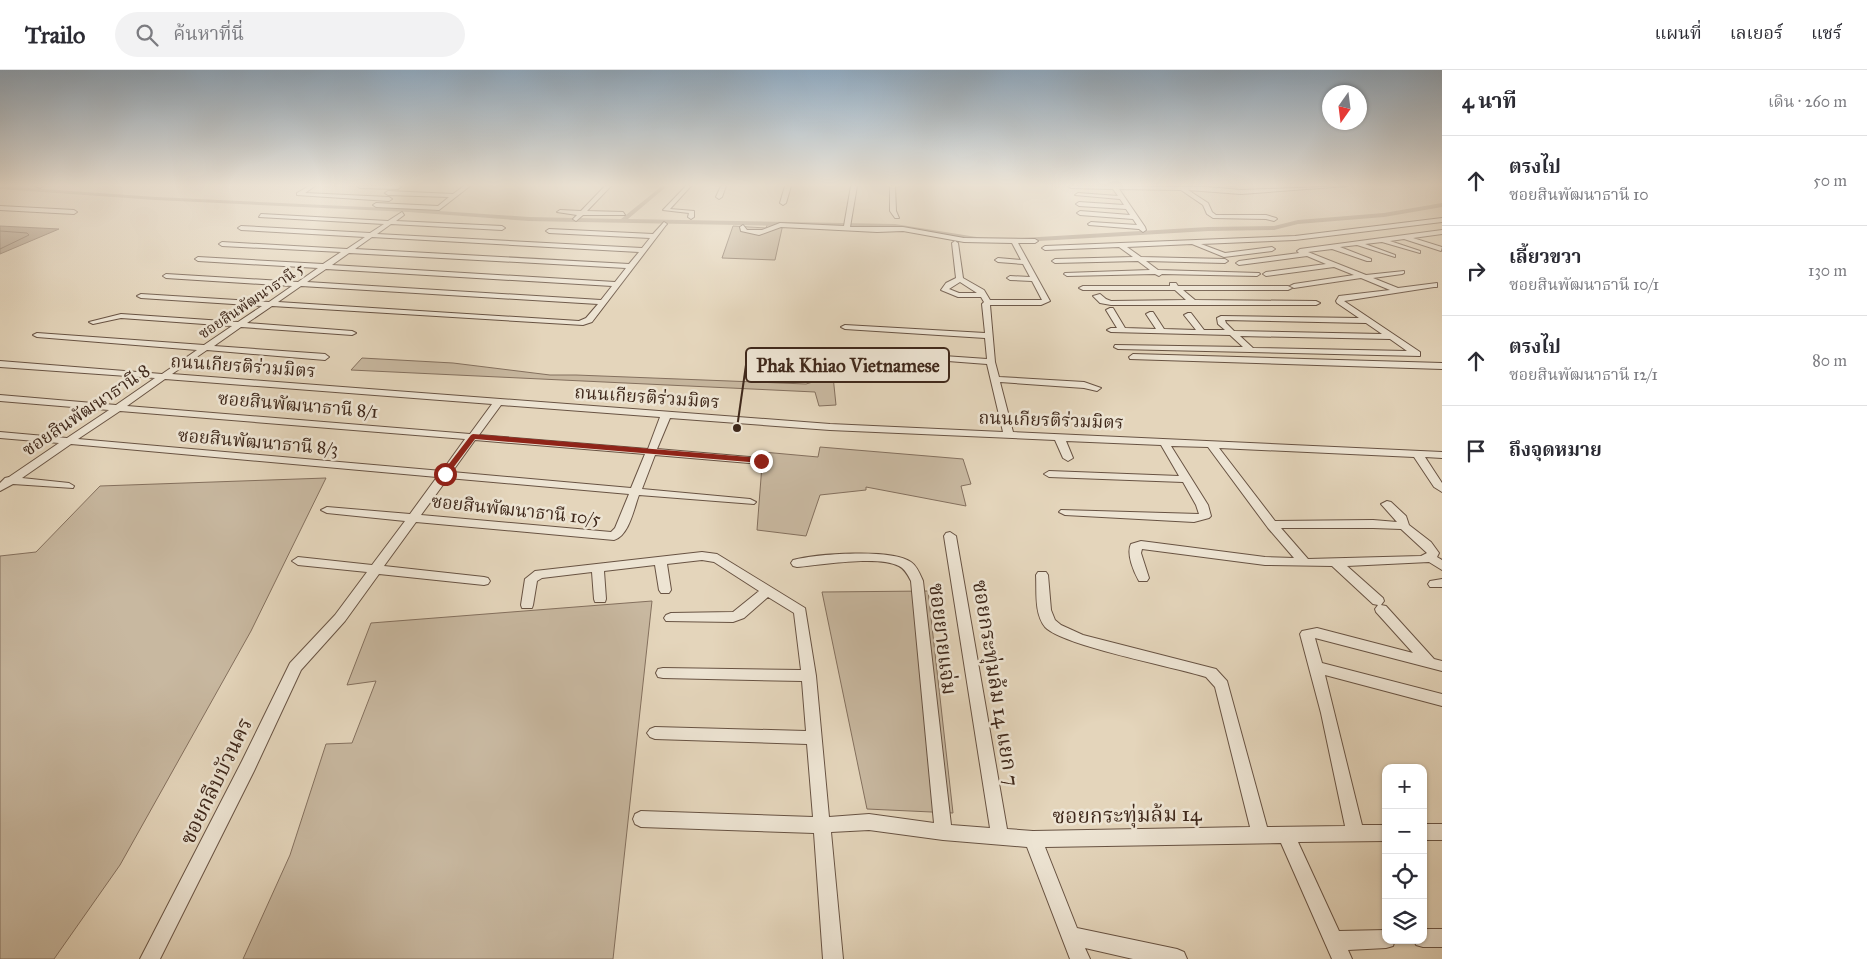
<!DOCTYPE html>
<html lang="th">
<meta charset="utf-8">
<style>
:root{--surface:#fff;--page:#f2f2f3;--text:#2b2b33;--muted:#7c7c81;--line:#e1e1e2}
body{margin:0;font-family:"IM FELL Great Primer","Noto Serif Thai",serif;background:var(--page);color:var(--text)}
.controls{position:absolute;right:15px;bottom:15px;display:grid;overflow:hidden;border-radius:10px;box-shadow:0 1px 4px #0004}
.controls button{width:45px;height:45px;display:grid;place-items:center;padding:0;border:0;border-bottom:1px solid var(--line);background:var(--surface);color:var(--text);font:25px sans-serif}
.compass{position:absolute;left:1322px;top:15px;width:45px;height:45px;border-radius:50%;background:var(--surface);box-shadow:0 1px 4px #0004;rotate:194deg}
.stop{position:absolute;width:15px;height:15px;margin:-11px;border:4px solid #8f2418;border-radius:50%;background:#fff}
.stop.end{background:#8f2418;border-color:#fff;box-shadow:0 1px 5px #0008}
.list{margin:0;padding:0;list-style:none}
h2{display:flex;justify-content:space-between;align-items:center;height:65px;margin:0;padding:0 20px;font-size:21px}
h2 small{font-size:16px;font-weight:400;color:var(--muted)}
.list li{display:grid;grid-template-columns:32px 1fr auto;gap:15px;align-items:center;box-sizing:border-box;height:90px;padding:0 20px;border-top:1px solid var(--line)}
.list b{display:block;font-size:19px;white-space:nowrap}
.list p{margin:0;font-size:16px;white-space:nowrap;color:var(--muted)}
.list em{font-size:16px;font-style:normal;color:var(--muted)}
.icon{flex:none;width:28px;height:28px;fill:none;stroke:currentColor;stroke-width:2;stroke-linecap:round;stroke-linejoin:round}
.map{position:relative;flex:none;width:1442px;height:889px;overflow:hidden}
header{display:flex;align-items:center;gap:30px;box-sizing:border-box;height:70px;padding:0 25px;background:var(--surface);border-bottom:1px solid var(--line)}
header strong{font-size:24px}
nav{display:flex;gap:28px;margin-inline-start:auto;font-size:18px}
.search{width:350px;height:45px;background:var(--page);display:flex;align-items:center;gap:12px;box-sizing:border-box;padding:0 18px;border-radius:28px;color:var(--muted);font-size:19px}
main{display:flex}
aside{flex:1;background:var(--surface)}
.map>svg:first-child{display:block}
.green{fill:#c8b8a0;stroke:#84705e}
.water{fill:#ac9a85;stroke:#806c5b}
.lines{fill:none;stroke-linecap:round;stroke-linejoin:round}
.shore{stroke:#766150;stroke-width:1}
.canal{fill:#ac9a85;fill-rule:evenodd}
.minor-casing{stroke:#685343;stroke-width:2}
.minor{fill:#ede4d3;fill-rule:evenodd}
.route{fill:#8f2418}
.labels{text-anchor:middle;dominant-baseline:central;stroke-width:5;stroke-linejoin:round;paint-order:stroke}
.far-street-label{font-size:15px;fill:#3f281b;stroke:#ede4d3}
.street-label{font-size:18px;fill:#3f281b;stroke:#ede4d3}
.near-street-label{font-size:21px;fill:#3f281b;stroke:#ede4d3}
.leader{fill:none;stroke:#3f281b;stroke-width:2}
.callout-dot{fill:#3f281b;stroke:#ede4d3;stroke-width:2}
.callout{fill:#ede4d3;stroke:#3f281b;stroke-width:2}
.callout-label{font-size:19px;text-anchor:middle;font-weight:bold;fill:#3f281b}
</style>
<header>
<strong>Trailo</strong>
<div class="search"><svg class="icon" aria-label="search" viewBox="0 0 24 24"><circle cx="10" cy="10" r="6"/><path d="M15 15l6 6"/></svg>ค้นหาที่นี่</div>
<nav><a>แผนที่</a><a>เลเยอร์</a><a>แชร์</a></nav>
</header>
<main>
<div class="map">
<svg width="1442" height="889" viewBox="0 0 1442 889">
<rect width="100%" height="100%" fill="#e4d5bb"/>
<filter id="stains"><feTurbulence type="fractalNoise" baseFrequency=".004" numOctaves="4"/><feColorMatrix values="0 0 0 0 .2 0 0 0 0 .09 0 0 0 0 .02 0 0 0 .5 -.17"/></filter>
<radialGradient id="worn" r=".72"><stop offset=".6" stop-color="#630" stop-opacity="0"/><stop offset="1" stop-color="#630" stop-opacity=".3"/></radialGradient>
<path class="green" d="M768,153L783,154L775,190L722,188L733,156L766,158Z
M362,288L453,293L550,305H576L806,314L833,306L836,335L819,336L815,322L351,300Z
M820,377L963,389L971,414L961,416L966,436L866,417V420L820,425L806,466L757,460L763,382L818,387Z
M326,408L251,561L120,795L54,889H0V486L36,482L100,416Z
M928,521L953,743L867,739L822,522Z
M652,531L613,889H243L290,785L326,674L352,673L376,611L347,615L371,553Z"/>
<path class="water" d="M0,156L59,159L0,184Z"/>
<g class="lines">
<path class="shore" d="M0,161L27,163L29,165L0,179"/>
<path class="canal" d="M0,116L156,127L409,139L529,147L621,149L662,116H667L628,149L895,154L989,169L986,171L974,170L895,158L529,151L409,142L156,130L0,119Z
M1442,133V137L1384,147L1298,154L1274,160L1208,161L1022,172L1019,170L1022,168L1208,157L1274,156L1298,150L1384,143Z"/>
<g class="minor-casing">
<path id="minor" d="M35,116H43L40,118Z
M309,116H315L305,123L389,127L392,129L389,131L297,125V123Z
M357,116H399L401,117L398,119L360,118Z
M464,116H470L439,140L376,137L373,135L376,133L438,136L449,127L388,125L385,123L388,121L453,124Z
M605,116H611L587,141L623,142L625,145H583L576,151L573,149L577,145L557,142L560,140L581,141Z
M686,116H691L670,139L694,141V147L691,149L688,147L689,143L663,140Z
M721,116H726L722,127L719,129L716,127Z
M785,116H791L786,133L783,135L780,133Z
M851,116H857L850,157H903L964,168L1035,169L1038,171L1035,173H1018L1050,231L1041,235H990L995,292L999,307L1084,312L1101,318L1097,321L1084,318L1000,312L1013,362L1442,382V388L1425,387L1442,413V422L1434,417L1414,387L1219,378L1275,451L1373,450L1397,452L1381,434L1387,431L1391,432L1406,446L1409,455L1431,472L1439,483L1437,487L1442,490V500L1429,492L1347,496L1383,528L1384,531L1381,535L1386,536L1434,589L1442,591V601L1315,568L1322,593L1442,624V636L1325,605L1362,755H1386V771L1298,772L1339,861L1386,860V870H1395L1393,876L1386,878L1348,880L1352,889H1332L1281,773L1045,777L1077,858L1177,879L1184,882L1187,889H1133L1085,878L1090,889H1070L1027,777L943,770L869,760L831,762L843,889H823L814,763L641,757L635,754L633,749L635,744L641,741L813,747L807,674L655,669L650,667L647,663L650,659L655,657L806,661L802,611L663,608L658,607L656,603L658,599L663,598L801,600L794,543L768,527L744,548L733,552L666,551L664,548L666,545L671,543L733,542L759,521L714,492L702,490L667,494L671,520L669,523H661L659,520L655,495L604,501L606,529L605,532H595L594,529L592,502L542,508L537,511L533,535L532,538H522L521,535L525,509L535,501L702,482L717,484L805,538L816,606L829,747L869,744L934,753L911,511C908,505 905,499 899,496C878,485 821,495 797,497L793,496L791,493L793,490C815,484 892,478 911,492C917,496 920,504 923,511L951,755L990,758L944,466L946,463L950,462L956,466L1007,759L1033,761L1250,757L1215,617L1206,607C1175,597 1063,576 1045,557C1034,543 1037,522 1036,505L1038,502H1046L1048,505L1051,540L1055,550L1061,555L1083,565L1216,599L1227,611L1267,757L1345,756L1321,643L1300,564L1302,561L1317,558L1413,583L1376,542L1375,539L1378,535L1373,534L1332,496L1265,495L1142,479L1141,483L1149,508L1147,511H1139C1134,502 1126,484 1131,474L1141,471L1265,487L1294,488L1268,458L1208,377L1171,376L1208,435L1211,446L1209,448L1194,452L1065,445L1059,442L1061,440L1199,444L1196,435L1183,412L1049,407L1044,404L1049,401L1179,406L1161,375L1066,371L1073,388L1068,391L1063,388L1055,370L830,360L670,348L657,379L761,388L766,391L761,394L655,385L642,419L750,429L756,432L754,434L639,425C634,438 629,466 614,470L416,452L384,496L484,507L488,508L490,511L488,514L484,515L379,504L345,551L301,600L254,701L160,889H140L242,691L290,593L335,545L367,502L298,495L292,491L298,487L372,495L405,451L327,443L321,440L327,437L410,444L437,407L71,374L22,408L69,413L74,416L73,418L13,414L0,421V413L5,408L9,407L59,373L0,368V362L67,368L109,340L0,331V325L116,335L155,308L0,297V291L162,304L197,280L37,267L33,265L37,263L204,275L232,256L121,248L93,254L89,252L121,244L238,252L262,236L141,228L137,226L141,224L269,232L292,216L166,208L163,206L166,204L298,212L318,198L198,191L195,189L198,187L323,194L341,182L222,176L219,174L222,172L347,179L365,167L241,160L238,158L241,156L370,163L384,154L259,147L261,144L388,151L402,142L404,145L396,151L502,156L505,158L502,160L391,154L377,164L642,178L650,168L549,163L546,161L549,159L653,164L664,152L667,154L666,155L592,252L583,255L272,236L247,253L352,261L356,263L352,265L241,257L214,276L325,284L329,287L325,290L207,280L172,304L830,354L1003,362L987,294L843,283L839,281L843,279L987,289L985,268L845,259L841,257L845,255L985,263L982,234L984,232L981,227H958L941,220L946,213L956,208L952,173L955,171L958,173L963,208L984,220L990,230H1042L1032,211L1010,210L1007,208L1010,206L1030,207L1023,194L998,192L995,190L998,188L1021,190L1012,173L964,172L903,161L877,162L781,157L759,165L741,161L740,157L743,155L747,160H762L780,153L844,156ZM372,167L639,182L629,194L355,179ZM349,183L626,198L615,212L332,195ZM326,199L612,216L601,230L307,212ZM960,212L977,223H959L949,219ZM301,216L598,234L586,248L579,251L278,232ZM165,309L492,334L470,364L127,336ZM501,335L660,347L648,379L479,365ZM120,341L465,369L442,401L78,369ZM475,370L645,384L631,418L452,402ZM448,408L629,424L615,458L611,462L421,445ZM1281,458H1373L1401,459L1427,483L1421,486L1308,489Z
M890,116H895L896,141L899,148H895L890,141Z
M1068,116L1207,117L1241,120L1347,116L1241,124L1188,120L1208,133L1212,142L1216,145H1266L1276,148L1277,149L1274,151L1266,149L1213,148L1207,144L1203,135L1181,120L1119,119L1145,157L1146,160L1143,162L1139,159L1089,155L1088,154L1091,152L1137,155L1133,149L1080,145L1077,143L1080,141L1130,145L1126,139L1079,136L1076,134L1079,132L1124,135L1120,129L1075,125L1078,123L1118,126L1113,119L1071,118Z
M0,136L74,140L77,142L74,144L0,140Z
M1442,148V152L1295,170L1201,174L1225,183L1272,177L1275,179L1272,181L1224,187L1192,174L1127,177L1141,187L1225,189L1228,191L1225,193L1146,191L1158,200L1259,203L1260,204L1257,206L1162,204L1159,206L1155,204L1067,206L1064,204L1065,203L1150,200L1138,191L1055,193L1052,191L1055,189L1133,187L1119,177L1045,180L1042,178L1045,176L1295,166Z
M1442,160V164L1413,168L1442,177L1441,181L1404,169L1390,171L1420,181V183L1382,172L1365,174L1395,185V187L1357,175L1340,177L1371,189V191H1367L1332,179L1308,182L1366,205L1404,201V203L1402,204L1373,208L1398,218L1437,213V217H1434L1344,231L1420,282V286L1118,279L1114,277L1115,275L1243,277L1230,265L1111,262L1107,260L1111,258H1117L1106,240L1110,238H1113L1125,258L1156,259L1146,244L1150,242H1153L1164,259L1196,260L1184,245L1188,243H1191L1204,260H1225L1218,254L1217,248L1221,246L1359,248L1337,233L1336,231L1339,226L1390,220L1361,208L1294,218L1290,216L1294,214L1354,205L1334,197L1266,206L1263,204L1266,202L1326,194L1307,186L1239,195L1236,193L1239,191L1299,183L1297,181L1300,179ZM1225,250L1366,253L1382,264L1234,261L1226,253ZM1240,266L1390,269L1407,281L1253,278Z
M1170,213H1176L1178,216H1288L1292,218L1288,220H1183L1195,230L1316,231L1320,233L1316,235H1111L1100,233L1093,226L1100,224L1106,229L1111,231L1186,230L1175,220H1083L1079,218L1083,216H1170Z
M1133,284L1442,293V299L1130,289L1129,287Z
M1442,509V517H1430L1428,514L1430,511Z
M1423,754H1442V770H1423Z
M1423,859H1442V877H1423L1416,875L1414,870H1423Z"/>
</g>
<use href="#minor" class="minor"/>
</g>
<linearGradient id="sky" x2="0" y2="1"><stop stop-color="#90aac0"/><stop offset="0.48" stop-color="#f3ece0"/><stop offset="1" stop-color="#f3ece0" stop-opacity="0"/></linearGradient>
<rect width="1442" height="240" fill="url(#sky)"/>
<path class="route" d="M473,364L761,388L765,391L761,393L475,369L447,406H442V403L471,365Z"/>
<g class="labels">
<g class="far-street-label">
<text transform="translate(251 231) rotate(-34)">ซอยสินพัฒนาธานี 5</text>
</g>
<g class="street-label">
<text transform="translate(243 296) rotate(4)">ถนนเกียรติร่วมมิตร</text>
<text transform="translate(647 327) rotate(4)">ถนนเกียรติร่วมมิตร</text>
<text transform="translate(298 335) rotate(5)">ซอยสินพัฒนาธานี 8/1</text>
<text transform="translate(86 340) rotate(-34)">ซอยสินพัฒนาธานี 8</text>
<text transform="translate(1051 350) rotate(2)">ถนนเกียรติร่วมมิตร</text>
<text transform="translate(258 372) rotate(5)">ซอยสินพัฒนาธานี 8/3</text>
<text transform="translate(516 440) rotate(6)">ซอยสินพัฒนาธานี 10/5</text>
</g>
<g class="near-street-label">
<text transform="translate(943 569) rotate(83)">ซอยยายแจ่ม</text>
<text transform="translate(996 613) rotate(81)">ซอยกระทุ่มล้ม 14 แยก 7</text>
<text transform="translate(216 711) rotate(-64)">ซอยกลีบบัวนคร</text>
<text transform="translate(1127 745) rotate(-1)">ซอยกระทุ่มล้ม 14</text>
</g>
</g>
<path class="leader" d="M737 358L746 295"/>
<circle class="callout-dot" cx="737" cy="358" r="5"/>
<rect class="callout" x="746" y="278" width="203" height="34" rx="5"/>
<g class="callout-label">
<text x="848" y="302">Phak Khiao Vietnamese</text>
</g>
<rect width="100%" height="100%" filter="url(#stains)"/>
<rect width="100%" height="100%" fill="url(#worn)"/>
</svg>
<div class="controls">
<button>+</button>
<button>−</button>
<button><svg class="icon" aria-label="locate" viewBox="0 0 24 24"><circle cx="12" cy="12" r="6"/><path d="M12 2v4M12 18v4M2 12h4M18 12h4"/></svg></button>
<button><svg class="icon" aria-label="layers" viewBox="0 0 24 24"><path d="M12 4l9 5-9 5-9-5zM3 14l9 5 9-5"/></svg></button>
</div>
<svg class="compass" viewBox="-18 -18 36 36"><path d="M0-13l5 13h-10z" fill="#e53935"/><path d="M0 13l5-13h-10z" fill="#7c7c81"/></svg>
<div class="stop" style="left:445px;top:404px"></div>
<div class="stop end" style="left:761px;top:391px"></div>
</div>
<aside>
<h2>4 นาที<small>เดิน · 260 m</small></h2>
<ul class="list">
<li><svg class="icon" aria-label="ahead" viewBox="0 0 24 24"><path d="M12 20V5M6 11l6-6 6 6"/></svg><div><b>ตรงไป</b><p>ซอยสินพัฒนาธานี 10</p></div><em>50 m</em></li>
<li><svg class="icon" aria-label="right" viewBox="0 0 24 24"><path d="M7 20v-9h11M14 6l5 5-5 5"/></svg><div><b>เลี้ยวขวา</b><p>ซอยสินพัฒนาธานี 10/1</p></div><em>130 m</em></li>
<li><svg class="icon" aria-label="ahead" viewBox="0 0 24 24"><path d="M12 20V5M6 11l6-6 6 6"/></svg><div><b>ตรงไป</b><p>ซอยสินพัฒนาธานี 12/1</p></div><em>80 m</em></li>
<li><svg class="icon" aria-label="arrive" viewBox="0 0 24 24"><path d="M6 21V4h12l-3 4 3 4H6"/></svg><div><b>ถึงจุดหมาย</b></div></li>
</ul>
</aside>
</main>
